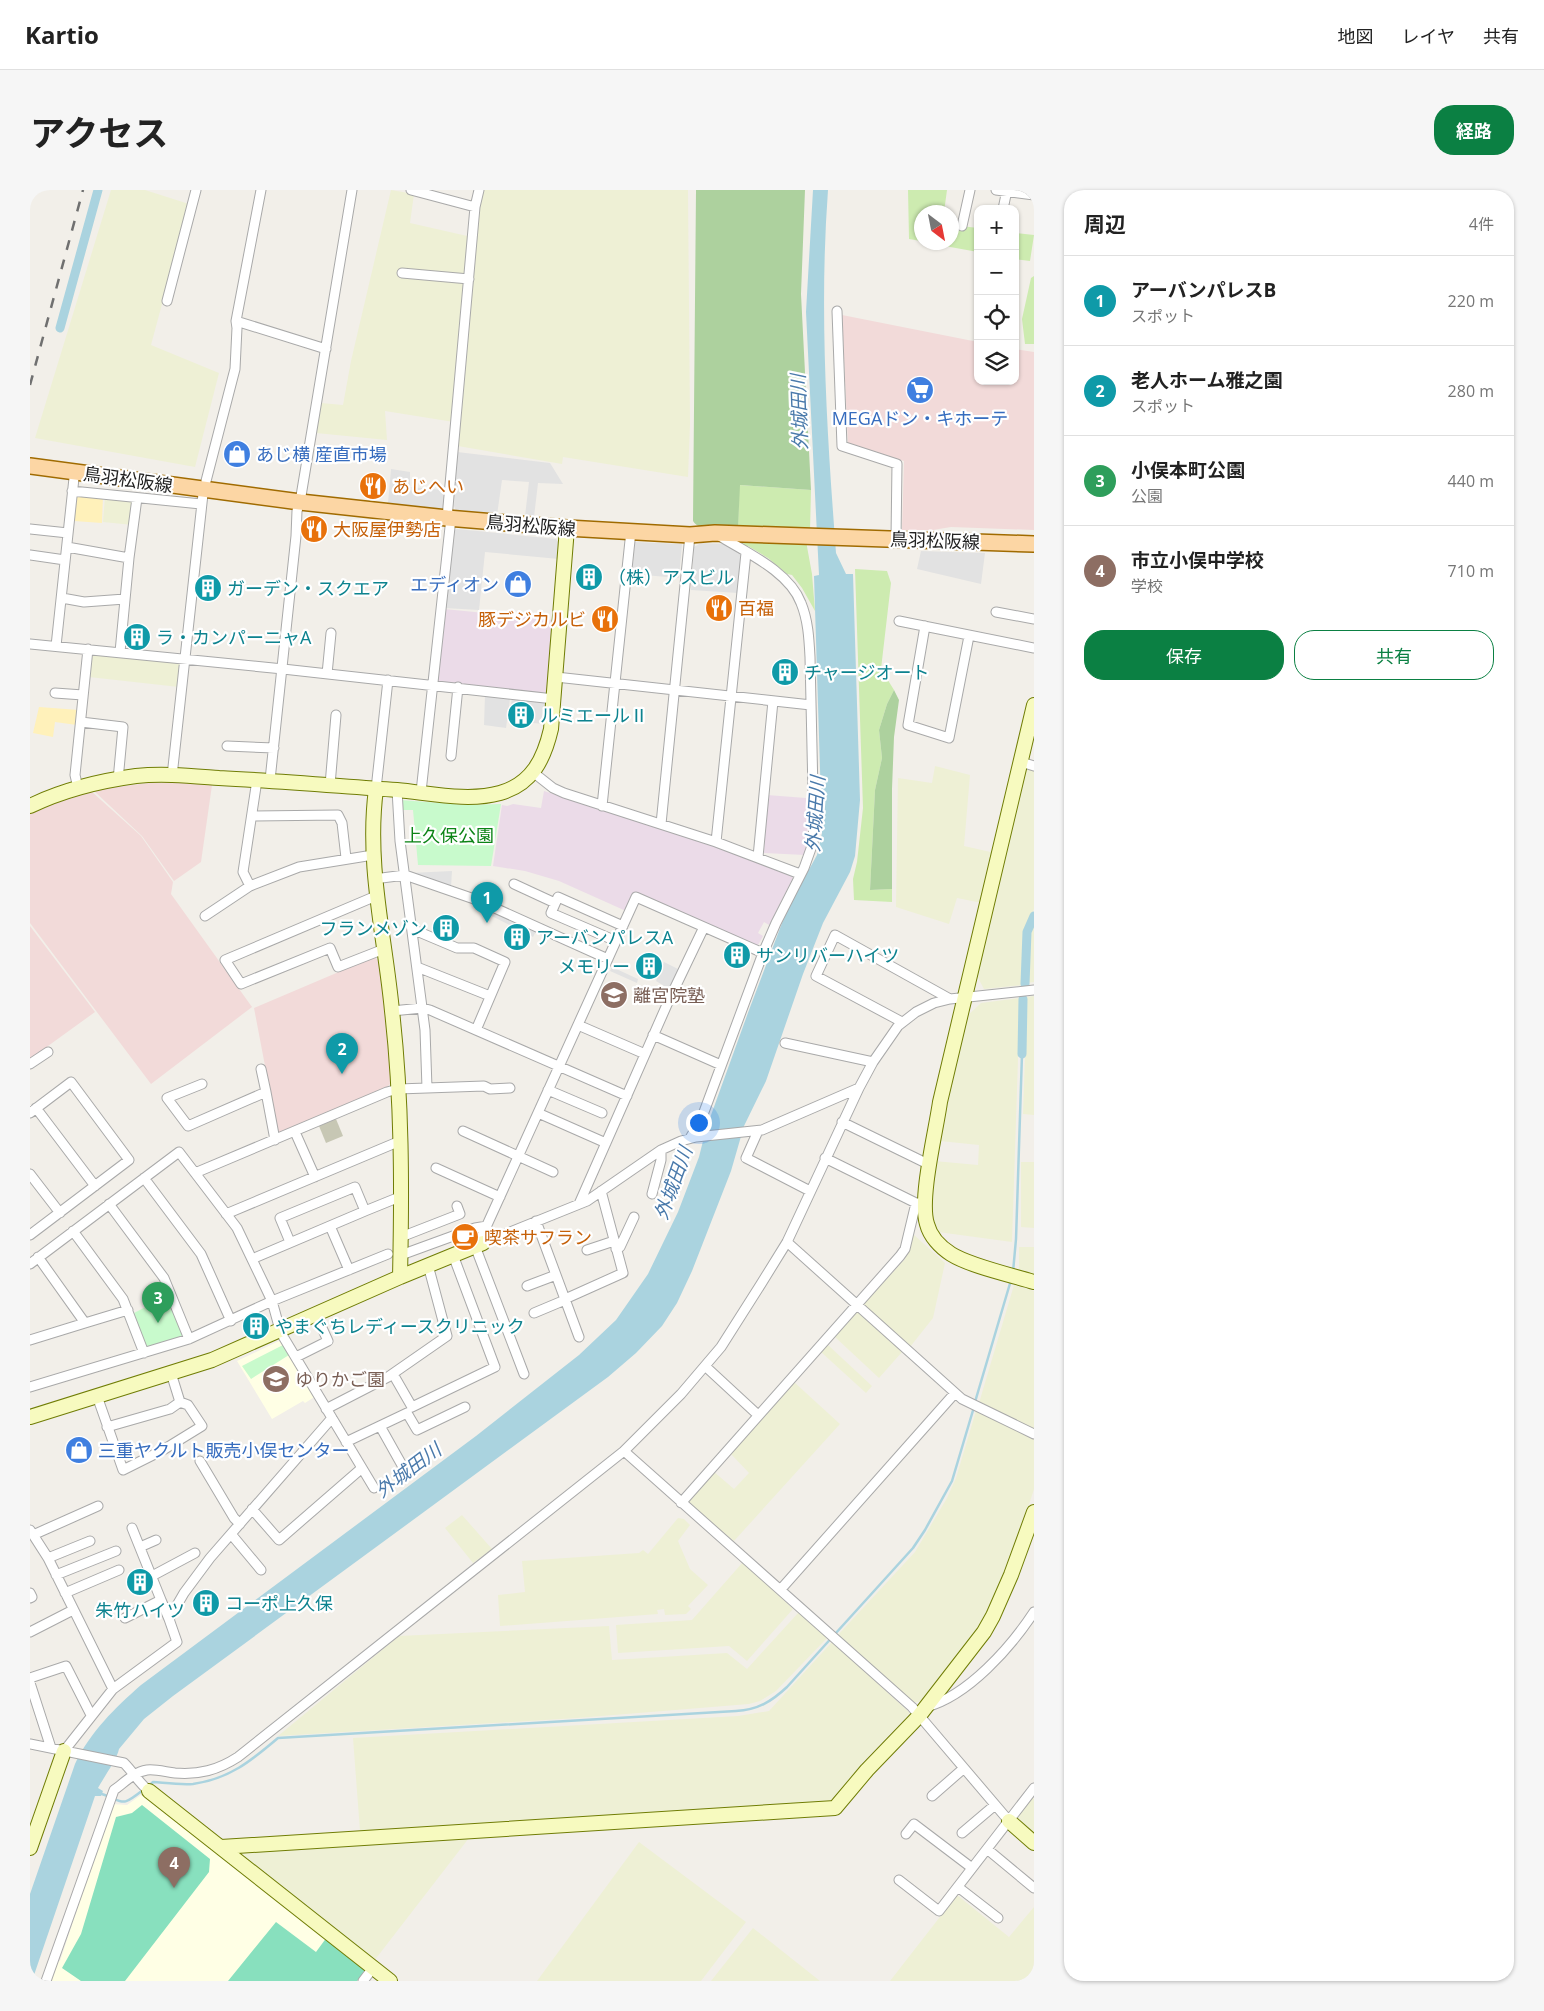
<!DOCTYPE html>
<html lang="ja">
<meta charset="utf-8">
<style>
:root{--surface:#fff;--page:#f6f6f6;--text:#222;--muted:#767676;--line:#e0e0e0;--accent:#0b8043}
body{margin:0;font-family:"Open Sans","Noto Sans JP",sans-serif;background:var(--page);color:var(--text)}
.controls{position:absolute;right:15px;top:15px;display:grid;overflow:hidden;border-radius:10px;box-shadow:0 1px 4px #0004}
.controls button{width:45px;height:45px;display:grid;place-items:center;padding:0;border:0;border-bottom:1px solid var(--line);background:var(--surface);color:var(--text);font:25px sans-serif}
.compass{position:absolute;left:884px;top:15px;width:45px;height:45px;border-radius:50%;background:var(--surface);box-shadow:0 1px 4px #0004;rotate:148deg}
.you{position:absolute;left:668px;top:932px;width:18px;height:18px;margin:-12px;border:4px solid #fff;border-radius:50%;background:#1a73e8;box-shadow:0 0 0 8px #1a73e833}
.badge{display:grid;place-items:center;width:32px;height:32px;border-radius:50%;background:var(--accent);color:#fff;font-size:16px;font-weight:700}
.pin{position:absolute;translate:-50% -41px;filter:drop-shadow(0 1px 2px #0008)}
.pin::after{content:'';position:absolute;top:26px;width:18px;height:15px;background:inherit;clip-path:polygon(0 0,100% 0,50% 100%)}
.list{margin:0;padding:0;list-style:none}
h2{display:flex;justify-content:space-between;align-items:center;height:65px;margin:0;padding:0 20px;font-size:21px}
h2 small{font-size:16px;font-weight:400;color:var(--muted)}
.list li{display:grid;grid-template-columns:32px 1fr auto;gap:15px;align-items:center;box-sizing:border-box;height:90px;padding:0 20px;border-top:1px solid var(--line)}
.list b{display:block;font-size:19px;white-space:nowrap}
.list p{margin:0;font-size:16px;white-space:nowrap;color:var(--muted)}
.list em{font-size:16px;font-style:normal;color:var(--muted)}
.actions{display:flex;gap:10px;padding:15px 20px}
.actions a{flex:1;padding:11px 0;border:1px solid var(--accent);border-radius:20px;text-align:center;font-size:18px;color:var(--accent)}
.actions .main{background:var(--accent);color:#fff}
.icon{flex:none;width:28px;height:28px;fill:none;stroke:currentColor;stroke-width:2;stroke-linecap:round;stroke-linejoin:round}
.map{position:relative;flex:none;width:1004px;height:1791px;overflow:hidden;border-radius:20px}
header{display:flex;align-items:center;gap:30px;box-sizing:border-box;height:70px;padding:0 25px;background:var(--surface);border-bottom:1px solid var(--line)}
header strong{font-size:24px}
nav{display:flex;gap:28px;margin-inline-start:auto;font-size:18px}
.intro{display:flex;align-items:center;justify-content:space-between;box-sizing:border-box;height:120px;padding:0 30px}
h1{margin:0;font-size:35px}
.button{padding:12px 22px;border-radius:20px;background:var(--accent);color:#fff;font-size:18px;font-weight:700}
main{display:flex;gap:30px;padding:0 30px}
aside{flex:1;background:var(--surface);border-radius:20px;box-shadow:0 1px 4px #0004}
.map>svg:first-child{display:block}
.commercial{fill:#f2dad9}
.industrial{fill:#ebdbe8}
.education{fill:#ffffe5}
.construction{fill:#c7c7b4}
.farmland{fill:#eef0d5}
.grass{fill:#cdebb0}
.forest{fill:#add19e}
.sand{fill:#fff1ba}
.park{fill:#c8facc}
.pitch{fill:#88e0be}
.parking{fill:#e2e2e2}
.water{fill:#aad3df}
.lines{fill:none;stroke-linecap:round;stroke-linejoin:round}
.stream{stroke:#aad3df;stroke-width:2.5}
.canal{stroke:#aad3df;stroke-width:9}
.street-casing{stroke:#a9a9a9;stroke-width:11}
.secondary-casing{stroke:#707d05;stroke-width:16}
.primary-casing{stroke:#a06b00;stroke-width:18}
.street{stroke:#fff;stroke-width:9}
.secondary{stroke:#f7fabf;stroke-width:14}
.primary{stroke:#fcd6a4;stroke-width:15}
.rail{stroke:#707070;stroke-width:2.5;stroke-dasharray:10 10;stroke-linecap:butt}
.labels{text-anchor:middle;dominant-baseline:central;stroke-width:4.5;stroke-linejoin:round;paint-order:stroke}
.shop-label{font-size:18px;fill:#366cbe;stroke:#fff;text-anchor:start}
.street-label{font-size:18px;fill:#222;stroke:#fff}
.food-label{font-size:18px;fill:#c56008;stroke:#fff;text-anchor:start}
.culture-label{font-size:18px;fill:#0d838f;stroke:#fff;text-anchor:start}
.park-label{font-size:18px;fill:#0c8416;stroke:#fff}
.education-label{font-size:18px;fill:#785e54;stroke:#fff;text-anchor:start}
.water-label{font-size:19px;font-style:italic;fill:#4a7aab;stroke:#fff}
</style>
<header>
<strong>Kartio</strong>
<nav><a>地図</a><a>レイヤ</a><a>共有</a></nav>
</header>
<div class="intro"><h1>アクセス</h1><a class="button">経路</a></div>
<main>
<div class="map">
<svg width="1004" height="1791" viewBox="0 0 1004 1791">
<rect width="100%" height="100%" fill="#f2efe9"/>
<path class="commercial" d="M812,125L948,152V191H985V159L1004,162V340L921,337L903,340H872L874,271L818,255Z
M143,592L182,595L171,672L144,691L112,646L63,600L118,593Z
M61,601L111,646L143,692L141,704L222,817L121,894L0,733V622L28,608Z
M0,736L65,822L0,869Z
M344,767L350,771L362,892L356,898L248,944L224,818Z"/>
<path class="industrial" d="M414,419L524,430L517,503L406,494Z
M514,601L699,660L761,684L763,688L739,735L734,732L728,743L733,746L727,757L605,702L596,721L529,691L495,681L463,676L472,615L477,616L483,614L511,618Z
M737,605L776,608L778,636L775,665L734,663Z"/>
<path class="education" d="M249,1151L252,1152L286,1206L275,1213L273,1211L242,1229L207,1171Z
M111,1605L202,1676L204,1674L335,1781L327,1791H20L26,1771H30L82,1614L97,1615Z"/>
<path class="construction" d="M306,929L313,946L296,953L289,936Z"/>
<path class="farmland" d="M81,0H115L159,14L121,155L189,183L165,277L5,248Z
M361,0L384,4L380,33L446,48L450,14L454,0H658L660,234L658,287L533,267L532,274L428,256L430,233L355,221L357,250L286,243L291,213L313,215L321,171Z
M75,307L103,310V335L73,332Z
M60,461L153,470L149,497L59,487Z
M905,576L940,585L934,656L965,663L952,713L927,708L919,734L866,717L868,588L902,593Z
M994,578L1004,580V719L995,740L993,795L954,799L946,784Z
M1004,735V792L997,793L1000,746Z
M1004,806V925L993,924L997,807Z
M990,808L982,1052L908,1042L902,1026L904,971L948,975L949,955L910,951L935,828L951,813Z
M991,972H1004V1038L991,1037Z
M883,1044L915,1073L903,1128L880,1157L833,1115L875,1069Z
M989,1057H1004V1087L989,1082Z
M984,1095L1004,1101V1240L949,1213Z
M828,1121L872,1162L849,1188L805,1147Z
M798,1155L842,1196L836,1203L791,1162Z
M764,1192L810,1234L704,1351L656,1312L683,1281L704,1299L719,1283L700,1263Z
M946,1221L1004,1249V1299L990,1343L959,1419L941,1450L892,1512H883L807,1446L885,1362L917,1308L926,1288Z
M432,1325L462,1359L443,1373L415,1338Z
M648,1328L654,1329L660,1335L648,1351L660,1379L678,1395L658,1416L661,1419L656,1424L635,1425L634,1419L627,1420L628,1424L470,1436L468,1405L495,1402L492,1371L609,1363L613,1360L618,1364Z
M713,1372L763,1419L717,1471L699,1456L588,1463L586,1435L662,1430Z
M769,1422L799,1446L746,1501L730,1511L719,1514L547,1528L248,1546L369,1446L579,1436L582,1470L697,1463L717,1479Z
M802,1452L880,1523L833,1572L802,1610L788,1614L330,1641L323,1548L708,1526L739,1521Z
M1002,1607L1004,1609V1645L986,1629Z
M439,1648L344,1771L203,1660Z
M609,1652L716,1732L671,1791H507Z
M927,1705L979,1747L1004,1717V1791H860Z
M723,1738L790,1791H681Z"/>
<path class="grass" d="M878,0H917L914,22H892L891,51L879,49Z
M922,35L948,38V62L898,53L922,52Z
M985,43L1004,45L1000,71L985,69Z
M1004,86V154H995L992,129L1001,88Z
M709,295L781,300L780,341L708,338Z
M700,350L776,351L782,384L785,421L772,398L762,385L757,384L738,368L718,356L715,360Z
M825,379L857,381L861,393L851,479L864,500L857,514L849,540L852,568L845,600L840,700L862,699V712L824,710L823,689L827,672L833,618Z"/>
<path class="forest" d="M666,0H775L771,104L781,300L710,295L708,338C695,338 670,343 663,331Z
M864,500L869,510L864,547L862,599V699L840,700L845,600L852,568L849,540L857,514Z"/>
<path class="sand" d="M45,303L73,305L72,333L44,331Z
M9,517L49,520L47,535L25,532L23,547L3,543Z"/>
<path class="park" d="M371,610L435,615L471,614L461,676L388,675L383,620H371Z
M137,1106L153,1144L150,1148L119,1158L115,1153L104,1123Z
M253,1155L259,1165L221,1189L212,1176Z"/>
<path class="pitch" d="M112,1615L180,1669L179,1682L95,1791H51L32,1778L51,1744L86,1627L102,1623Z
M246,1732L286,1762L297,1747L334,1777L335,1781L327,1791H198Z"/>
<path class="parking" d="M427,262L520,273L533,294L508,293L504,327L495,326L499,292L472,290L467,325L426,321L424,316Z
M361,279L380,282V297L414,300L413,319L358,313Z
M427,339L526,349L530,355L529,369L455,362L449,420L414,418L420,354L424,352L425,340Z
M605,352L652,354L649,388L602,384Z
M671,353L698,354L712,364L708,403L661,400L664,357Z
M891,361L955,363L951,394L887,379Z
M455,505L480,509L476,538L454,535Z
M482,506L517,510L514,534L503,533L504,518L481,516Z
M422,681L421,697L380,683Z
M447,713L506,741L503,747L446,718Z
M634,772L650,780L641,800L626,791Z
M582,777L608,789L607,793L580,781Z"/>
<path class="water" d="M783,0H798C789,121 797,242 806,363L816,384H823L830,610L825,666L820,682L793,733L773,784L736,891L714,936L701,981L662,1081L647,1113L632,1136L606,1163L578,1187L143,1506L114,1529L89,1559C87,1569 74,1587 68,1598L73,1601L71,1606H65L2,1791H0V1704L45,1574C60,1542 85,1518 111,1495L446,1246L549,1165L586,1130L618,1084L648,1022L669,967L676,939L719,820L752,733L765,705L787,665L792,643L784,386L789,385L776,122Z"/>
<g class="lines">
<path class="stream" d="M983,1082L986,1049L992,864
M945,1212L981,1090
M120,1595L123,1592C136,1593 150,1595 163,1594C199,1589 221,1571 248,1548L706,1521C728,1520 742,1511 757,1497L883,1358L895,1340L922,1291L944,1217
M69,1603C95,1611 89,1619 113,1600"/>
<path class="canal" d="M30,138L68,0
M995,794L997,742L1004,726
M992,864L993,809"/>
<g class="street-casing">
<path id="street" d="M381,0L445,17
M966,0L1004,5
M973,19L977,0
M932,36L940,0
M372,83L439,89
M137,111L166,0
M807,121L812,256L867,274L866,349
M206,131L296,159
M176,291L205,179L207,138L206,131L231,0
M42,301L171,314
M417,328L445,17L449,0
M0,339L38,343
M37,357L99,368L107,308
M0,365L35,370
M32,408L54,412L95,409
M966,422L1004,429
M869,431L1004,458
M895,436L878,535L919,548L939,446
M0,454L253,479L524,509
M26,456L44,288
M90,462L99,368
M297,484L301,443
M526,487L781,515
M25,503L53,505
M51,532L93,537L88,590
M197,556L244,558
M421,566L428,497
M991,572L1004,576
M504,583L523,598L534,603L686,652L770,684
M142,586L173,304
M240,590L266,346L267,321L270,312L322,0
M300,595L306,525
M48,598L45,585L58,459
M346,599L358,490
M391,602L421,328
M572,616L601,341
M222,626L308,625L312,633L316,668
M631,634L660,345
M686,652L716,363
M728,667L743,511
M344,689L375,685L447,710L578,769
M484,694L525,713
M220,696L213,682L227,590
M346,706L195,770L211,794L300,758L308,777L354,759
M175,726L220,696L269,677L343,665
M382,739L427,758H444L475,772L446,840
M586,751L521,723L528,707L593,736
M733,763L606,707L452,1046L453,1053L557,1011L631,960L651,951L666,947L732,940L829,898
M387,777L460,806
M362,821L392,818L400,820L597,906
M872,832L786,786L805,745L920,809
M548,835L615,864
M623,845L691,875
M755,853L843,872
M0,874L18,862
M231,879L236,902
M172,894L137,908L158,936L236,902L245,950
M397,898L454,896L460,899L480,898
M518,900L572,923
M6,918L65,996
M0,923L41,892L99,970L0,1045
M508,923L576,953
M812,932L900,975
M433,941L523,982
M728,941L716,968L780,1001
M265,942L285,987
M660,948L671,930L733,763L746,733L774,678L783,653L785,605L783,603L780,467C779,448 778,430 771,413C759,381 715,362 688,345
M795,968L886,1013H891
M406,978L470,1007
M165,983L357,902L368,899L397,898L395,840L370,651L367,600
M0,984L30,1023
M114,988L171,1064L201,1131
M622,1004L631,970V960
M79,1014L134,1088L159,1149
M549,1014L639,810L674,737
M335,1021L372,1006
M196,1024L370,951
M506,1031L549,1147
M300,1036L319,1080
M43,1041L93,1109L114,1163
M371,1047L430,1024L427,1016
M757,1052L932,1209L1004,1244
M445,1056L494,1184
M586,1059L590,1057L604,1027
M557,1060L584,1051
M371,1065L445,1038L457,1036
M222,1069L335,1021L325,997L250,1028L260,1052
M0,1074L149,962L207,1038L242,1111L250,1140L254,1148L344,1298
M497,1096L526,1085
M535,1109L593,1083L571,1001
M504,1123L535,1110
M55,1133L98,1120
M0,1150L55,1133L8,1067
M266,1167L298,1151L288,1129
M675,1176L728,1225
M363,1184L382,1217L465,1177L423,1065
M0,1197L159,1149L242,1111L358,1064
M67,1206L93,1280L133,1260L172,1236L158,1215L150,1212L141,1183
M296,1219L358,1187L417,1146L398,1075
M350,1236L373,1277
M77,1237L140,1219L150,1212
M316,1252L377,1223L387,1240L435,1217
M594,1261L882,1517L979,1631
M170,1271L204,1328L210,1334
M651,1313L870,1066L875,1059L886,1013
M222,1319L249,1350L332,1278
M102,1338L131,1410
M0,1340L18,1368L83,1499
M201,1344L231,1380
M3,1345L68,1316
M110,1357L126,1350
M18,1368L60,1351
M26,1385L86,1361
M122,1386L165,1363
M751,1399L925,1203
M0,1403L2,1407L0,1408
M35,1403L89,1380
M95,1428L131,1410L139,1429
M0,1442L43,1420
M0,1488L36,1476L61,1525
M0,1493L21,1558
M896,1517C938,1506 981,1457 1004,1422
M0,1554L94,1573C103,1582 109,1593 119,1601
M34,1561L83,1499L147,1452L139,1429L154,1403L180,1368L302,1228
M902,1606L933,1579
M932,1643L965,1615
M876,1644L884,1634L942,1678
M957,1659L1004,1698
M869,1690L909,1721L1004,1598
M928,1697L968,1728
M16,1791L84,1600C94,1593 104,1582 117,1580C126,1579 136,1582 145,1583C169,1585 188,1580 208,1567L594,1261L651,1204L691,1157L731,1094L757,1052L829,898L843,872L868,836L886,822L904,813L920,809L1004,800
M333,1791L343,1778"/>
</g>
<g class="secondary-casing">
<path id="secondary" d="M1004,515L910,912C906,941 889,1009 897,1034C900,1046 910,1057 921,1064C940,1076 981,1085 1004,1092
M346,599C336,674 355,747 362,821C372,909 372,998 370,1087
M0,616C33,600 69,591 106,586C133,583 162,586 189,588C249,591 308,596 367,600C400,603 438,612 470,603C502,594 514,569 521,539L537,338
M0,1227L182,1170L370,1087L453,1053
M119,1601L360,1791
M979,1631L1004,1653
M191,1657L805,1618L837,1580L889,1526L954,1442L963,1426L981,1385L1004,1322
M0,1658L34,1561"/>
</g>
<g class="primary-casing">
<path id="primary" d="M0,276L270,312L417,328L537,338L660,345L685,343L1004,354"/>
</g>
<use href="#street" class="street"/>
<use href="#secondary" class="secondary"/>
<use href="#primary" class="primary"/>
<path class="rail" d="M0,195L53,0"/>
</g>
<defs>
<g id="supermarket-disc" transform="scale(1.4375)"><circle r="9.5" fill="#3f7fe0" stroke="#fff"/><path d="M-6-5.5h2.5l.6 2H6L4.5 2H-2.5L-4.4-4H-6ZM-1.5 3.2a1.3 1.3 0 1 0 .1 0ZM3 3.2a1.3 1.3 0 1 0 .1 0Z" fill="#fff"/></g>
<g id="shop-disc" transform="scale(1.4375)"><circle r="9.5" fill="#3f7fe0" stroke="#fff"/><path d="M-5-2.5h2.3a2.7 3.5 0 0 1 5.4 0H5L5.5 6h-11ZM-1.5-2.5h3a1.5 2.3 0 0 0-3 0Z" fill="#fff"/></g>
<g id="restaurant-disc" transform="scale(1.4375)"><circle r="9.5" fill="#e8710a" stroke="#fff"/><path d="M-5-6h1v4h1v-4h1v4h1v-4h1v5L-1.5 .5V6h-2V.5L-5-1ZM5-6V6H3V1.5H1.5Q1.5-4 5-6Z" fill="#fff"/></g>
<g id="building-disc" transform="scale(1.4375)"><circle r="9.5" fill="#0f9aa8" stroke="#fff"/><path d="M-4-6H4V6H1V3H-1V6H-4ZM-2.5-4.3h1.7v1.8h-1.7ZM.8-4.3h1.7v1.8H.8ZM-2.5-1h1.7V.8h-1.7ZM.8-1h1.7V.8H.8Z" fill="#fff"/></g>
<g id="school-disc" transform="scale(1.4375)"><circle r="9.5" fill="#8d6e63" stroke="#fff"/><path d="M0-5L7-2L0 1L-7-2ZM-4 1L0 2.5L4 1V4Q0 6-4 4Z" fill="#fff"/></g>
<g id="cafe-disc" transform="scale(1.4375)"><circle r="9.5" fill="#e8710a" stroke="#fff"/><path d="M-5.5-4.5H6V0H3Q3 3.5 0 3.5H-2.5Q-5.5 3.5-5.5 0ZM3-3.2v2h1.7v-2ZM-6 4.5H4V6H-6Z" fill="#fff"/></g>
</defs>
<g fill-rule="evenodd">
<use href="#supermarket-disc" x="890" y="200"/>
<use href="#shop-disc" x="207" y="264"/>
<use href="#restaurant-disc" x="343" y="296"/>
<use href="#restaurant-disc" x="284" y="339"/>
<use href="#building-disc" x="559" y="387"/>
<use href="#shop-disc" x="488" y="394"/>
<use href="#building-disc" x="178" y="398"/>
<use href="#restaurant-disc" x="689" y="418"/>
<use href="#restaurant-disc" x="575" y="429"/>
<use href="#building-disc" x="107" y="447"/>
<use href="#building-disc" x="755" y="482"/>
<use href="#building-disc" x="491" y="525"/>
<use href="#building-disc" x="416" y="738"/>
<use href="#building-disc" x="487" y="747"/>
<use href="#building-disc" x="707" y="765"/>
<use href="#building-disc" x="619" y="776"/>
<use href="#school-disc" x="584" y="805"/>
<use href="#cafe-disc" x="435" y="1047"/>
<use href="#building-disc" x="226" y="1136"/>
<use href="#school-disc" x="246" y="1189"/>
<use href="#shop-disc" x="49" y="1260"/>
<use href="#building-disc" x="110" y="1392"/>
<use href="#building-disc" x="176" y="1413"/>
</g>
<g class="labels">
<g class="shop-label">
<text x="890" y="228" text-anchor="middle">MEGAドン・キホーテ</text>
<text x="226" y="264">あじ横 産直市場</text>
<text x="469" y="394" text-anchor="end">エディオン</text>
<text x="68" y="1260">三重ヤクルト販売小俣センター</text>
</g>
<g class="street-label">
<text transform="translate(98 289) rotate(8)">鳥羽松阪線</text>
<text transform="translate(501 335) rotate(5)">鳥羽松阪線</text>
<text transform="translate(905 350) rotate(2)">鳥羽松阪線</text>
</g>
<g class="food-label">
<text x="362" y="296">あじへい</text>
<text x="303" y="339">大阪屋伊勢店</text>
<text x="708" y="418">百福</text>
<text x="556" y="429" text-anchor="end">豚デジカルビ</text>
<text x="454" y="1047">喫茶サフラン</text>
</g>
<g class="culture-label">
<text x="578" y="387">（株）アスビル</text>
<text x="197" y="398">ガーデン・スクエア</text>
<text x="126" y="447">ラ・カンパーニャA</text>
<text x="774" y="482">チャージオート</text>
<text x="510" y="525">ルミエールⅡ</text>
<text x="397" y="738" text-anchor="end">フランメゾン</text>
<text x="506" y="747">アーバンパレスA</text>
<text x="726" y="765">サンリバーハイツ</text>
<text x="600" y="776" text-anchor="end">メモリー</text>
<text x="245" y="1136">やまぐちレディースクリニック</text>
<text x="195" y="1413">コーポ上久保</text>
<text x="110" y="1420" text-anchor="middle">朱竹ハイツ</text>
</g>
<g class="park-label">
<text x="419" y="645">上久保公園</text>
</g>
<g class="education-label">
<text x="603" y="805">離宮院塾</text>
<text x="265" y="1189">ゆりかご園</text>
</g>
<g class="water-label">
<text transform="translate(769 222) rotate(-92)">外城田川</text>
<text transform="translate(785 624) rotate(-86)">外城田川</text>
<text transform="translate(643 993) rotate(-70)">外城田川</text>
<text transform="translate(378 1280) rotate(-37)">外城田川</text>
</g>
</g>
</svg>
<div class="controls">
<button>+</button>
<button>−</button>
<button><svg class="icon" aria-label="locate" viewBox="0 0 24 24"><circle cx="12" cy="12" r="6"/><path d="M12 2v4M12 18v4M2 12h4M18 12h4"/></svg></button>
<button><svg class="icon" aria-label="layers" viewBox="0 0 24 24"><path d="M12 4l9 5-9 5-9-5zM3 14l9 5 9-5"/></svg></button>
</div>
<svg class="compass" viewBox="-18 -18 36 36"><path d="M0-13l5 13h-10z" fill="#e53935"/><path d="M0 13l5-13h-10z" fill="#767676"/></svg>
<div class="you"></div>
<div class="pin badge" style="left:457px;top:733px;background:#0f9aa8">1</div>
<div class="pin badge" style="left:312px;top:884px;background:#0f9aa8">2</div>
<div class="pin badge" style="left:128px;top:1133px;background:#2e9e5b">3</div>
<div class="pin badge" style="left:144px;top:1698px;background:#8d6e63">4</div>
</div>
<aside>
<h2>周辺<small>4件</small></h2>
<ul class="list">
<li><span class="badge" style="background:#0f9aa8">1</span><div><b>アーバンパレスB</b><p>スポット</p></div><em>220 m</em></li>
<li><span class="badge" style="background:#0f9aa8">2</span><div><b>老人ホーム雅之園</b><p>スポット</p></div><em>280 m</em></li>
<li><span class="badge" style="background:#2e9e5b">3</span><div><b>小俣本町公園</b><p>公園</p></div><em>440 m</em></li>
<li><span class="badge" style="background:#8d6e63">4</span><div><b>市立小俣中学校</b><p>学校</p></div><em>710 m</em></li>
</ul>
<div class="actions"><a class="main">保存</a><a>共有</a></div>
</aside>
</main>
